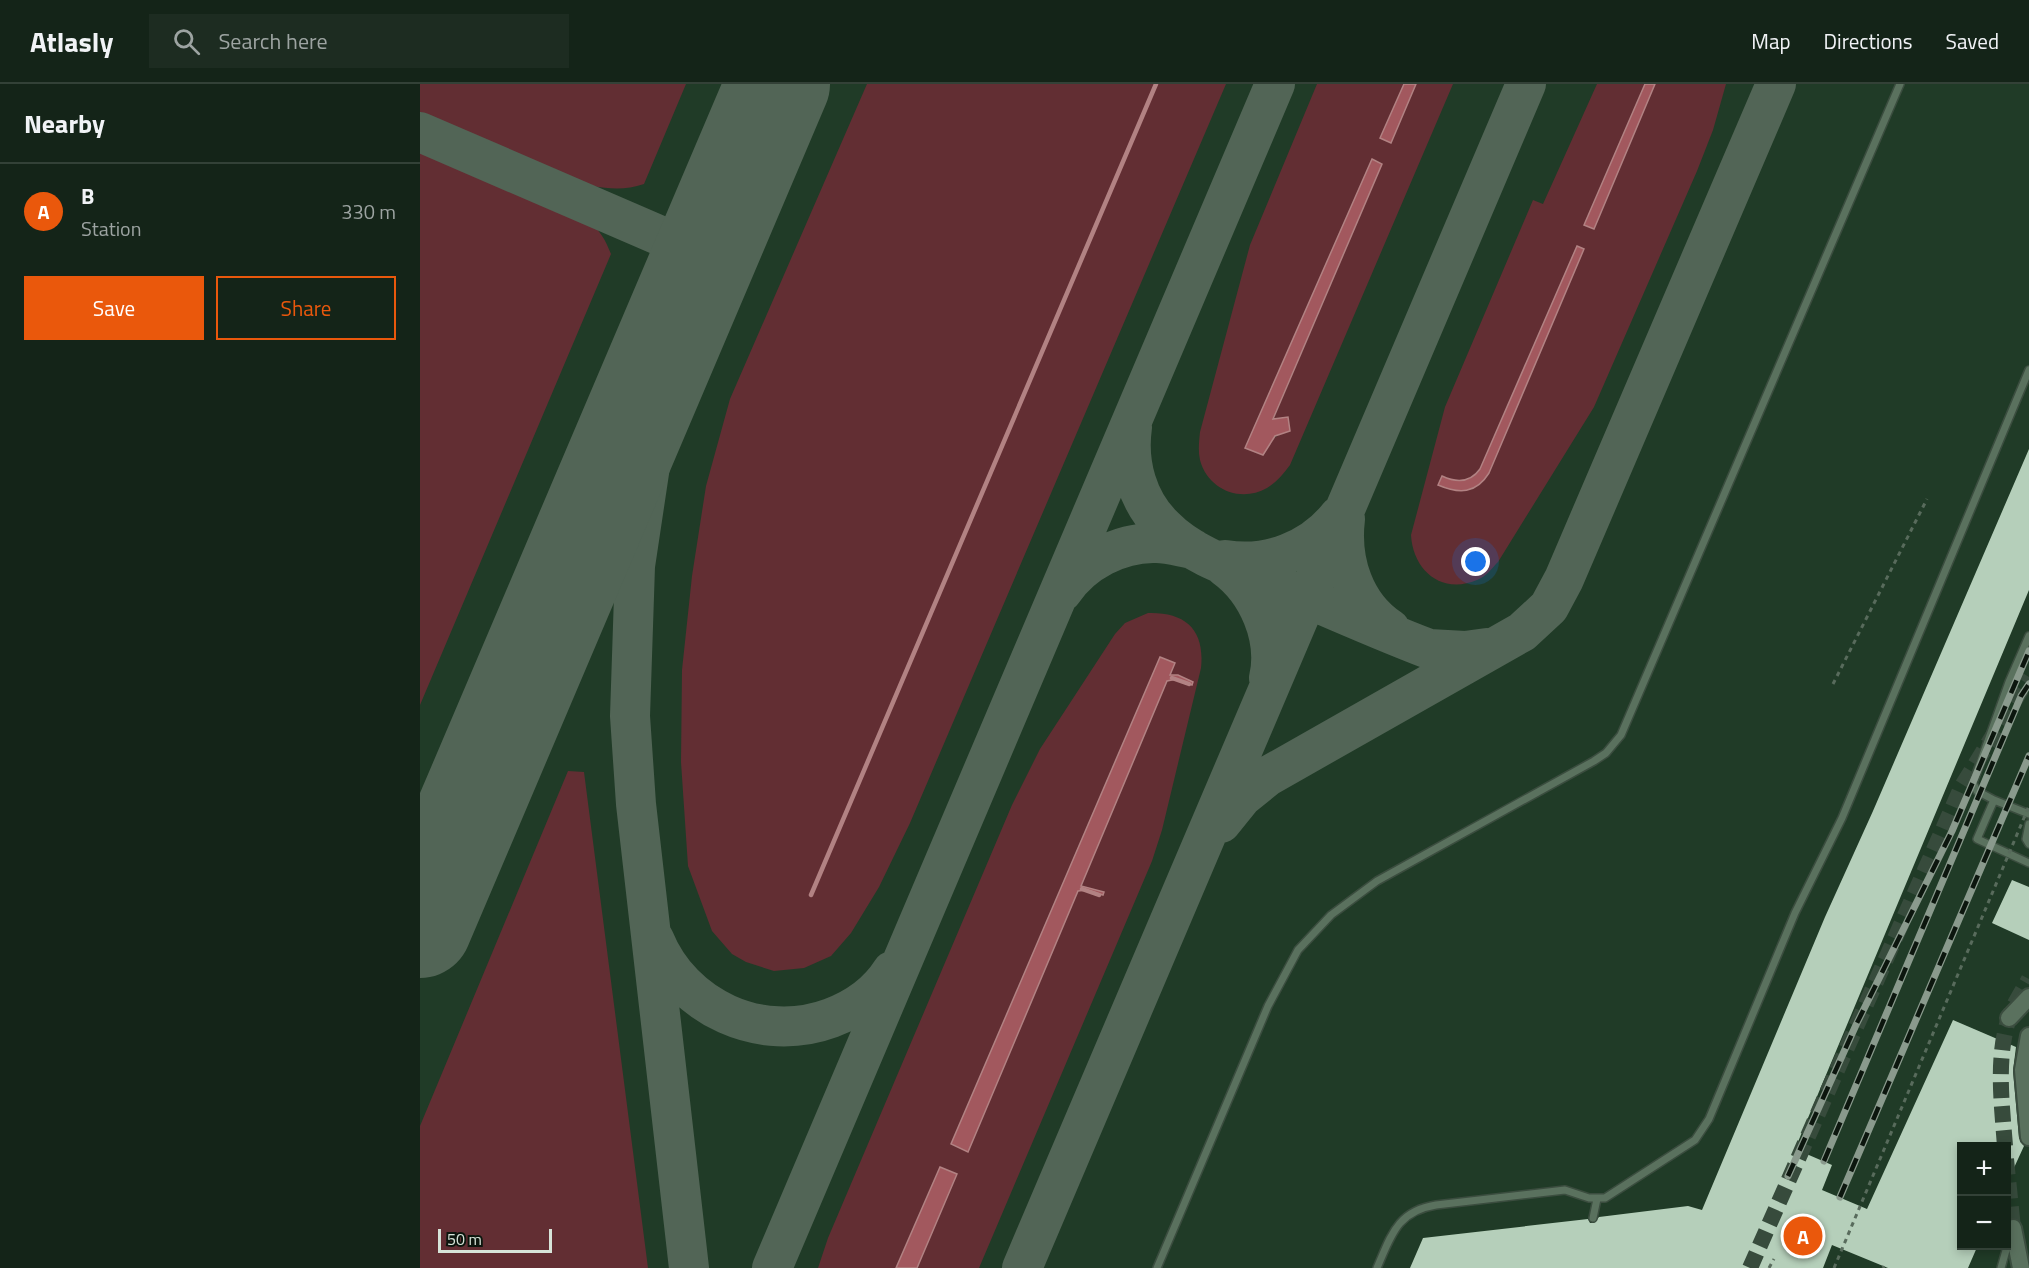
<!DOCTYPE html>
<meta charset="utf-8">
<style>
:root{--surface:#142418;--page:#1d2c21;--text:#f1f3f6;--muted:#9da4a2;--line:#334137;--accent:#ea580c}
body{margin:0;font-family:"Titillium Web",sans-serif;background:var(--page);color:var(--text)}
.controls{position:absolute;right:18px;bottom:18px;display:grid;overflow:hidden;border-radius:0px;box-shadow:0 3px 9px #0003}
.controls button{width:54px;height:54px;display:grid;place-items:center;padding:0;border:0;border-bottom:2px solid var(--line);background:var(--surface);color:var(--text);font:30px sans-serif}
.scale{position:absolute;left:18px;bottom:15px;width:114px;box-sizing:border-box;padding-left:6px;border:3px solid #d7e4d9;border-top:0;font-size:16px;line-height:21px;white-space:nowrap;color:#d7e4d9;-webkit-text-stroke:4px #0c160e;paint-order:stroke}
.you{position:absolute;left:1056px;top:478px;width:21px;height:21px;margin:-15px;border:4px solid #fff;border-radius:50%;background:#1a73e8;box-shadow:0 0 0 9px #1a73e833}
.badge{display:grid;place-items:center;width:39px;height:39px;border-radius:50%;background:var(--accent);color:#fff;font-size:20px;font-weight:700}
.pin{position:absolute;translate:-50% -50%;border:3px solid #fff;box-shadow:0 2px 6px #0006}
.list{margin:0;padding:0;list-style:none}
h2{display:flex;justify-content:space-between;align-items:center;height:78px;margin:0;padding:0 24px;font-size:26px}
h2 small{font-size:20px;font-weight:400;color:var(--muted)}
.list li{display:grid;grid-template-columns:39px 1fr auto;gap:18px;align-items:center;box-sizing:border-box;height:96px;padding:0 24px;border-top:2px solid var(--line)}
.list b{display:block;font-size:22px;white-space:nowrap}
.list p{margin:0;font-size:20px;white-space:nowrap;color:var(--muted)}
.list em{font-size:20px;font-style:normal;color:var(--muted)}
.actions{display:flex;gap:12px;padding:18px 24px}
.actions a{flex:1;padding:14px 0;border:2px solid var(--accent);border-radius:0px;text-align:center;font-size:21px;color:var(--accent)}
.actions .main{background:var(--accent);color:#fff}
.icon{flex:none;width:33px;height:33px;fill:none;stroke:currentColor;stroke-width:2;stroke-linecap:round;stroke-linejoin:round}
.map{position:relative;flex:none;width:1609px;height:1184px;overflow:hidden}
header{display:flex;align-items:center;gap:36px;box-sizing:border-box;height:84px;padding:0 30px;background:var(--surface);border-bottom:2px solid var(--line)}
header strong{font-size:28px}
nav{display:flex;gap:33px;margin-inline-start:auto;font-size:21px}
.search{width:420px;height:54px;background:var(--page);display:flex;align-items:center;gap:15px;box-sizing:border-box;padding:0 21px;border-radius:0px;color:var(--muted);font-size:22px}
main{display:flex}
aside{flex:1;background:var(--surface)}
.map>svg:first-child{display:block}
.built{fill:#203b27;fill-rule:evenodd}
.green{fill:#622e33;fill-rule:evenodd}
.water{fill:#a2585e;stroke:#b28283;stroke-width:1.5}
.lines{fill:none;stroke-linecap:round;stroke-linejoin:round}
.stream{stroke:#b28283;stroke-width:4.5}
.taxiway{stroke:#526556;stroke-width:40}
.runway{stroke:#526556;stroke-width:104}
.building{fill:#b5cfba}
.secondary-tunnel{stroke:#374b3c;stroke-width:16;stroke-dasharray:16 8;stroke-linecap:butt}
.service-casing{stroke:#3b4d3f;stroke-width:10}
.secondary-casing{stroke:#3b4d3f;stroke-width:20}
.path{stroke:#586b5c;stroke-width:3;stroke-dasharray:4.5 4.5;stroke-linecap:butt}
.service{stroke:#5a715e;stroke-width:7}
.secondary{stroke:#5a715e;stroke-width:16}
.rail-casing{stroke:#8a9a8d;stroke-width:7}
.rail{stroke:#0c160e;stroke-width:4.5;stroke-dasharray:14;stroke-linecap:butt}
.path-bridge{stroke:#586b5c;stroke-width:3;stroke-dasharray:4.5 4.5;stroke-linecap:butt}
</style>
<header>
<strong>Atlasly</strong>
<div class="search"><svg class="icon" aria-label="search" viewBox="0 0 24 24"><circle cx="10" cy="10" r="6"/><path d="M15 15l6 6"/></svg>Search here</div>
<nav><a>Map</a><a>Directions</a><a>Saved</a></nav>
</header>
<main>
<aside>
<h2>Nearby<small></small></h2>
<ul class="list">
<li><span class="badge">A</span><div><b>B</b><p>Station</p></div><em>330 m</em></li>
</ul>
<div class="actions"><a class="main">Save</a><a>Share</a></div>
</aside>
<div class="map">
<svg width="1609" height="1184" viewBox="0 0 1609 1184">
<rect width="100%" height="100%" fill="#1b3020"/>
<path class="built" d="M0,0H1609V1184H0ZM1542,1062H1586V1162H1542Z"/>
<path class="green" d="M0,0H266L224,100C206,106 191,105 172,102L0,28Z
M447,0H806L490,739L459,803L431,849L411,872L384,884L354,887L326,878L312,870L292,847L268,782L261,678L262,586L272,492L286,402L310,315Z
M897,0H984L961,54L971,59L996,0H1033L870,381C863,390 857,398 847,404C821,419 788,406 780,376C778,367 779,358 780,348L830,161ZM953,75L962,80L853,336L859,334L863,348L850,357L825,364Z
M1177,0H1225L1165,140L1174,145L1235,0H1306L1293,46L1277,87L1174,323L1078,478C1072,484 1066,493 1057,496C1021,511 993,486 991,451L1025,323L1113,116L1123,120ZM1158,162L1053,405L1040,407L1022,393C1037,399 1050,399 1060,385Z
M0,65L167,136C180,146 185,155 191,170L0,621Z
M728,529C766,528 785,546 781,584L742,746L732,777L559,1184H497L536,1090L520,1083L476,1184H398L408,1154L592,721L620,665L695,550L705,539Z
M148,687L164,688L228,1184H0V1042Z"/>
<path class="water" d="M984,0H996L971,59L960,54Z
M1225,0H1235L1174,145L1164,141Z
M952,75L962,80L853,335L868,333L870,347L855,352L843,371L825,364Z
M1157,162L1164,165L1069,389C1056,410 1039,410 1018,401L1022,392C1037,399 1050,399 1060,385Z
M740,573L755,579L750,591H758L773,598L772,601L757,595L747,597L661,802L684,808L683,811L667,806L658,807L548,1068L531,1060Z
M520,1083L537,1090L497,1184H476Z"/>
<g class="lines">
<path class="stream" d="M752,594L769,600
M662,805L679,811
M391,811L736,0"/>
<path class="taxiway" d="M0,48L285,171
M712,343C707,379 717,417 744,443C774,474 822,487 861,503C910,524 959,546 1009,565L1045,567L1067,564
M925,435C920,477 934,521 970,545
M805,476C848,483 892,466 919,432
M805,483C838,507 858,554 849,594
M642,508C662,478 700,458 736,459C748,459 761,463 773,465
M801,739L822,713L848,692L1102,548L1129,523L1144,495L1356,0
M0,799L20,778L46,734
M234,855C262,924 341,960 411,934C435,925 458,909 472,887
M269,1184L216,720L210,632L215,482L230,382L275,195
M352,1184C520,790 687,395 855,0
M602,1184L1106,0"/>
<path class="runway" d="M0,842L358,0"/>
</g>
<path class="building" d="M1609,365V506L1375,1065L1412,1081L1402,1106L1447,1125L1533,936L1596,963L1593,987L1599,1054L1604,1062L1587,1099V1062H1542V1161H1558L1548,1184H1468L1412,1161L1403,1184H990L1003,1154L1168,1135L1170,1139H1174L1179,1133L1268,1122L1282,1126L1405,833L1453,727Z
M1592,796L1609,803V856L1572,839Z"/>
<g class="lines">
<path class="secondary-tunnel" d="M1585,1062C1582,1022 1576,976 1588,937C1592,922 1602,908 1609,895
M1586,1075L1593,1144
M1330,1184L1542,702L1609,593"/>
<g class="service-casing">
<path id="service" d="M1574,716L1557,707L1553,699L1589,598L1609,552
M1609,730L1574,716L1557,755L1609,779
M1609,740L1606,755L1609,760
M1173,1134L1177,1115
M737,1184L848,922L878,866L911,831L957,797L1174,677L1186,669L1201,651L1480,0
M957,1184C971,1152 977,1127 1016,1121L1145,1106L1169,1114H1185L1275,1056L1289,1035L1375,829L1422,734L1609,286
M1581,1184L1590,1152"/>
</g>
<g class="secondary-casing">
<path id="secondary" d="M1589,934L1609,913
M1609,952L1603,986L1609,1053
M1593,1144L1601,1184"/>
</g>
<path class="path" d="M1413,600L1507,415
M1349,1184L1354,1175
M1463,1184L1464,1182"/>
<use href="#service" class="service"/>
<use href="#secondary" class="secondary"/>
<g class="rail-casing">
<path id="rail" d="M1404,1077L1601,612L1609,600
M1368,1092L1436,941L1532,747L1609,567
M1420,1113L1609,672"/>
</g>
<use href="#rail" class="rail"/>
<path class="path-bridge" d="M1414,1184L1609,722"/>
</g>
</svg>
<div class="controls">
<button>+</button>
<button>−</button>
</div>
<div class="scale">50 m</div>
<div class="you"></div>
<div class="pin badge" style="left:1383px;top:1152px">A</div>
</div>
</main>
